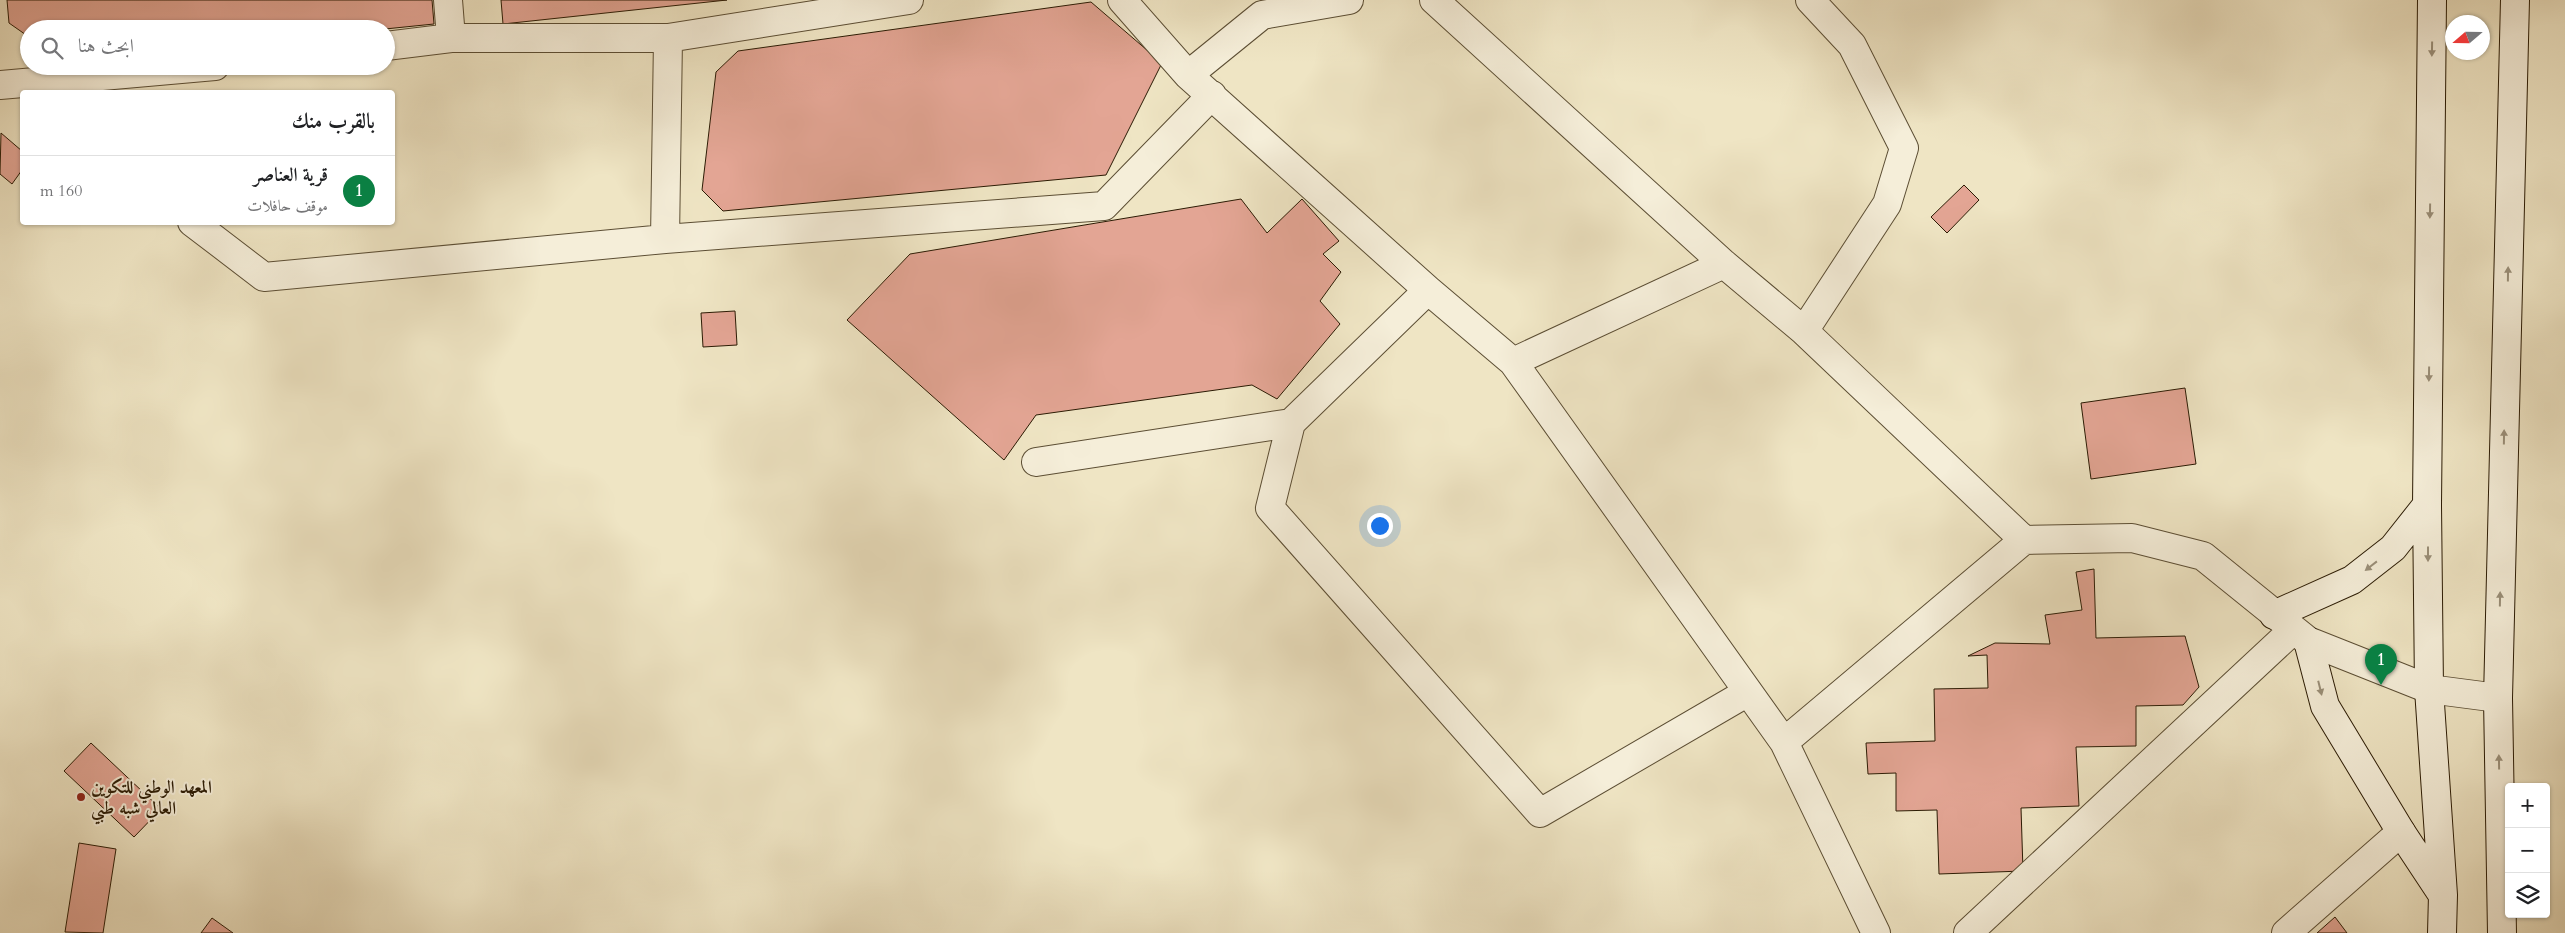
<!DOCTYPE html>
<html lang="ar">
<meta charset="utf-8">
<style>
:root{--surface:#fff;--page:#f6f6f6;--text:#202124;--muted:#757577;--line:#e0e0e0;--accent:#0b8043}
body{margin:0;font-family:Cardo,Amiri,serif;background:var(--page);color:var(--text);direction:rtl}
.controls{position:absolute;right:15px;bottom:15px;display:grid;overflow:hidden;border-radius:5px;box-shadow:0 1px 4px #0004}
.controls button{width:45px;height:45px;display:grid;place-items:center;padding:0;border:0;border-bottom:1px solid var(--line);background:var(--surface);color:var(--text);font:25px sans-serif}
.compass{position:absolute;left:2445px;top:15px;width:45px;height:45px;border-radius:50%;background:var(--surface);box-shadow:0 1px 4px #0004;rotate:250deg}
.you{position:absolute;left:1379px;top:525px;width:18px;height:18px;margin:-12px;border:4px solid #fff;border-radius:50%;background:#1a73e8;box-shadow:0 0 0 8px #1a73e833}
.badge{display:grid;place-items:center;width:32px;height:32px;border-radius:50%;background:var(--accent);color:#fff;font-size:16px;font-weight:700}
.pin{position:absolute;translate:-50% -41px;filter:drop-shadow(0 1px 2px #0008)}
.pin::after{content:'';position:absolute;top:26px;width:18px;height:15px;background:inherit;clip-path:polygon(0 0,100% 0,50% 100%)}
.list{margin:0;padding:0;list-style:none}
h2{display:flex;justify-content:space-between;align-items:center;height:65px;margin:0;padding:0 20px;font-size:21px}
h2 small{font-size:16px;font-weight:400;color:var(--muted)}
.list li{display:grid;grid-template-columns:32px 1fr auto;gap:15px;align-items:center;box-sizing:border-box;height:70px;padding:0 20px;border-top:1px solid var(--line)}
.list b{display:block;font-size:19px;white-space:nowrap}
.list p{margin:0;font-size:16px;white-space:nowrap;color:var(--muted)}
.list em{font-size:16px;font-style:normal;color:var(--muted)}
.icon{flex:none;width:28px;height:28px;fill:none;stroke:currentColor;stroke-width:2;stroke-linecap:round;stroke-linejoin:round}
.map{position:relative;flex:none;width:2565px;height:933px;overflow:hidden;direction:ltr}
.search{position:absolute;background:var(--surface);box-shadow:0 1px 4px #0004;left:20px;top:20px;width:375px;height:55px;display:flex;align-items:center;gap:12px;box-sizing:border-box;padding:0 18px;border-radius:28px;color:var(--muted);font-size:19px}
.panel{position:absolute;background:var(--surface);box-shadow:0 1px 4px #0004;left:20px;top:90px;width:375px;height:135px;border-radius:5px;direction:rtl}
.map>svg:first-child{display:block}
.building{fill:#e3a594;stroke:#2b1b04}
.lines{fill:none;stroke-linecap:round;stroke-linejoin:round}
.minor-casing{stroke:#5c4e34;stroke-width:30}
.secondary-casing{stroke:#2b1b04;stroke-width:30}
.minor{stroke:#f5eed9;stroke-width:28}
.secondary{stroke:#f5eed9;stroke-width:28}
.oneway{fill:#9a8f79}
.poi-dot{fill:#8f2418;stroke:#f5eed9;stroke-width:2}
.labels{text-anchor:middle;dominant-baseline:central;stroke-width:4;stroke-linejoin:round;paint-order:stroke}
.poi-label{font-size:18px;font-weight:bold;fill:#2b1b04;stroke:#f5eed9;text-anchor:start}
</style>
<div class="map">
<svg width="2565" height="933" viewBox="0 0 2565 933">
<rect width="100%" height="100%" fill="#efe5c4"/>
<filter id="stains"><feTurbulence type="fractalNoise" baseFrequency=".004" numOctaves="4"/><feColorMatrix values="0 0 0 0 .2 0 0 0 0 .09 0 0 0 0 .02 0 0 0 .5 -.17"/></filter>
<radialGradient id="worn" r=".72"><stop offset=".6" stop-color="#630" stop-opacity="0"/><stop offset="1" stop-color="#630" stop-opacity=".3"/></radialGradient>
<path class="building" d="M7,0H432L434,24L385,29H29V37L9,23Z
M501,0H727L503,24Z
M1091,2L1162,63L1106,175L723,211L702,190L716,72L738,51Z
M1,133L22,151V170L12,184L0,174Z
M1964,185L1979,200L1947,233L1931,217Z
M1241,199L1267,233L1302,199L1339,241L1323,254L1341,272L1320,301L1340,324L1277,399L1252,385L1036,415L1004,460L847,320L910,254Z
M735,311L737,345L703,347L701,313Z
M2185,388L2196,464L2091,479L2081,403Z
M2094,569L2096,638L2185,636L2199,687L2183,705L2136,706V746L2076,747L2079,806L2021,808L2023,871L1939,874L1937,810L1896,811V773L1868,774L1866,743L1935,741L1934,689L1988,688L1987,655L1968,656L1995,643L2050,644L2045,615L2082,610L2076,572Z
M91,743L161,809L134,837L64,771Z
M79,843L116,849L103,933L65,932Z
M2335,917L2347,933H2317Z
M212,918L233,933H201Z"/>
<g class="lines">
<g class="minor-casing">
<path id="minor" d="M1122,0L1188,75
M1349,0L1262,15L1188,75L1428,290L1513,362L1724,264
M1434,0L1724,264L1804,331L1887,204L1904,148L1852,45L1810,0
M451,38H668
M386,46L451,38L448,0
M0,85L215,66
M192,222L264,277L665,239L668,38L909,0
M665,239L1104,206L1212,95
M1428,290L1291,423L1270,508L1540,813L1748,692
M1513,362L1784,742L2024,540L1804,331
M1036,462L1291,423
M2024,540L2132,538L2203,556L2308,641L2429,689L2498,698
M1784,742L1876,933
M1968,933L2293,630
M2286,933L2401,832"/>
</g>
<g class="secondary-casing">
<path id="secondary" d="M2432,0L2427,505L2429,689L2443,895L2442,933
M2274,615L2352,580L2393,548L2427,505
M2308,641L2325,706L2401,832L2442,894
M2502,933L2498,698L2515,0"/>
</g>
<use href="#minor" class="minor"/>
<use href="#secondary" class="secondary"/>
</g>
<defs><path id="oneway-solid" d="M-6-.8H1V-3.2L6.5 0L1 3.2V.8H-6Z" transform="scale(1.25)"/></defs>
<g class="oneway">
<use href="#oneway-solid" transform="translate(2432 49) rotate(91)"/>
<use href="#oneway-solid" transform="translate(2430 211) rotate(91)"/>
<use href="#oneway-solid" transform="translate(2508 274) rotate(-89)"/>
<use href="#oneway-solid" transform="translate(2429 374) rotate(91)"/>
<use href="#oneway-solid" transform="translate(2504 437) rotate(-89)"/>
<use href="#oneway-solid" transform="translate(2428 554) rotate(90)"/>
<use href="#oneway-solid" transform="translate(2371 566) rotate(142)"/>
<use href="#oneway-solid" transform="translate(2500 599) rotate(-89)"/>
<use href="#oneway-solid" transform="translate(2320 688) rotate(76)"/>
<use href="#oneway-solid" transform="translate(2499 762) rotate(-91)"/>
</g>
<circle class="poi-dot" cx="81" cy="797" r="5"/>
<g class="labels">
<g class="poi-label">
<text x="91" y="787">المعهد الوطني للتكوين<tspan x="91" dy="21">العالي شبه طبي</tspan></text>
</g>
</g>
<rect width="100%" height="100%" filter="url(#stains)"/>
<rect width="100%" height="100%" fill="url(#worn)"/>
</svg>
<div class="controls">
<button>+</button>
<button>−</button>
<button><svg class="icon" aria-label="layers" viewBox="0 0 24 24"><path d="M12 4l9 5-9 5-9-5zM3 14l9 5 9-5"/></svg></button>
</div>
<svg class="compass" viewBox="-18 -18 36 36"><path d="M0-13l5 13h-10z" fill="#e53935"/><path d="M0 13l5-13h-10z" fill="#757577"/></svg>
<div class="you"></div>
<div class="pin badge" style="left:2381px;top:685px">1</div>
<div class="search"><svg class="icon" aria-label="search" viewBox="0 0 24 24"><circle cx="10" cy="10" r="6"/><path d="M15 15l6 6"/></svg>ابحث هنا</div>
<section class="panel">
<h2>بالقرب منك<small></small></h2>
<ul class="list">
<li><span class="badge">1</span><div><b>قرية العناصر</b><p>موقف حافلات</p></div><em>160 m</em></li>
</ul>
</section>
</div>
